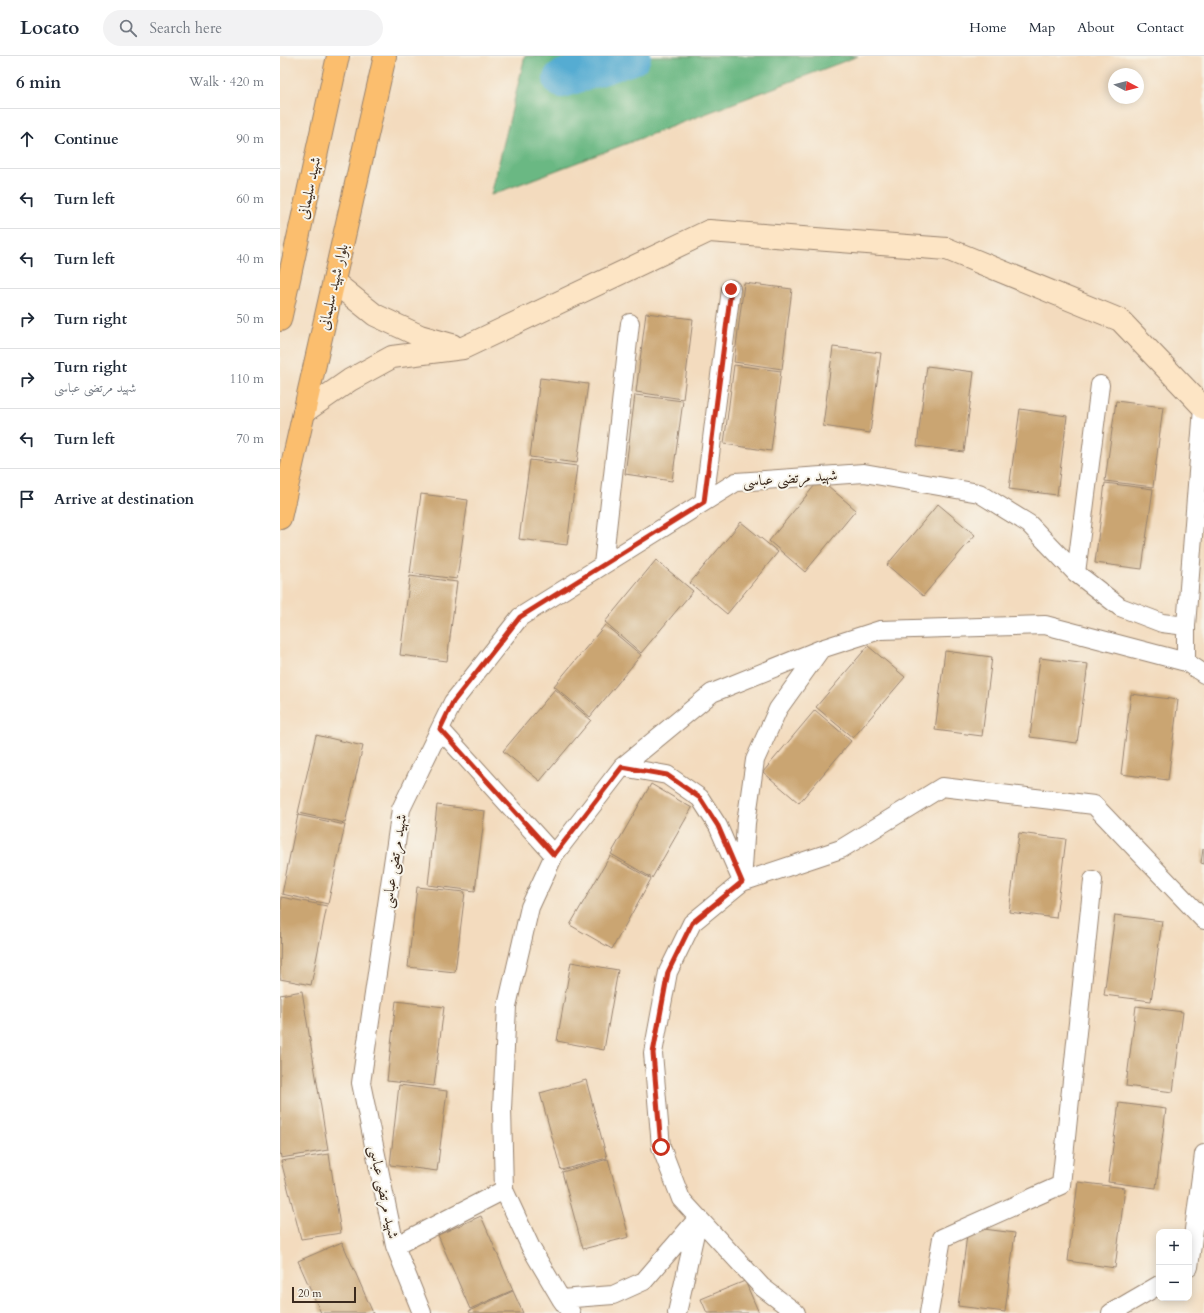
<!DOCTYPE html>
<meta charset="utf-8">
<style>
:root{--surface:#fff;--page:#f2f2f3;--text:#1f2937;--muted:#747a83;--line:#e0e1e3}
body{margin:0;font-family:Cardo,Amiri,serif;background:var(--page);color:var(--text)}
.controls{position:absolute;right:12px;bottom:12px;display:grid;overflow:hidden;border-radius:8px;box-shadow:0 2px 10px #0003}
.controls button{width:36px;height:36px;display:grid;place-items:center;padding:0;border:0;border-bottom:1px solid var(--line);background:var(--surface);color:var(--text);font:20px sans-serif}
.compass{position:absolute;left:828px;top:12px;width:36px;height:36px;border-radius:50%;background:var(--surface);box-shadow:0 2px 10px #0003;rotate:97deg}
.scale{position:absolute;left:12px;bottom:10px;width:64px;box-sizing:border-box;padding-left:4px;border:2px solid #3b2a1e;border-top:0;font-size:11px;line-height:14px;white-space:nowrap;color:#3b2a1e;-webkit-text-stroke:3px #f7f3e8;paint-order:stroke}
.stop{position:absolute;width:12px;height:12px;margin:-9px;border:3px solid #c8321e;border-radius:50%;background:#fff}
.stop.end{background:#c8321e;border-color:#fff;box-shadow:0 1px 4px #0008}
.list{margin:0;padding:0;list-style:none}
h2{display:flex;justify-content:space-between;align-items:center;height:52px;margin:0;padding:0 16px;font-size:17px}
h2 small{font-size:13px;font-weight:400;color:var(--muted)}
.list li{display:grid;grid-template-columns:26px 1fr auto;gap:12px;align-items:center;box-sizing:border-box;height:60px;padding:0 16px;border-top:1px solid var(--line)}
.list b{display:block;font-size:15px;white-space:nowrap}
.list p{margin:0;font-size:13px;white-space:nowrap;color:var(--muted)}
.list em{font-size:13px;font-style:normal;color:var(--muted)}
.icon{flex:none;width:22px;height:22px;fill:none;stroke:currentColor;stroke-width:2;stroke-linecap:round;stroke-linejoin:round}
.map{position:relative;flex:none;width:924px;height:1257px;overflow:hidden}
header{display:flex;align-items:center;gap:24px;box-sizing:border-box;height:56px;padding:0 20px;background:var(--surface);border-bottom:1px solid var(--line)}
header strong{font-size:19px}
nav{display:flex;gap:22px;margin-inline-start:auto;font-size:14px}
.search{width:280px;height:36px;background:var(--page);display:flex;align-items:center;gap:10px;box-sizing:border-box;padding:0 14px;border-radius:22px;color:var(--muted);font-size:15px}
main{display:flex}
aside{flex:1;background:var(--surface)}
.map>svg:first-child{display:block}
.forest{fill:#6ab883;stroke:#527150}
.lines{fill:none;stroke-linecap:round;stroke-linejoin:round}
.river{stroke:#55acd2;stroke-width:38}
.building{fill:#caa572}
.street-casing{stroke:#97826e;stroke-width:20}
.secondary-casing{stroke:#97826e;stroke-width:24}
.primary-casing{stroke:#97826e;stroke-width:24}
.street{stroke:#fff;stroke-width:18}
.secondary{stroke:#fde5c5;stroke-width:22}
.primary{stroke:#fbbe6e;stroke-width:22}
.route{stroke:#c8321e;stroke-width:5}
.labels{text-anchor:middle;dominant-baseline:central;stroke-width:4;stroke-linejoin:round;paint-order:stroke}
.street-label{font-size:15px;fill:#3b2a1e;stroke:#f7f3e8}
</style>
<header>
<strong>Locato</strong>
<div class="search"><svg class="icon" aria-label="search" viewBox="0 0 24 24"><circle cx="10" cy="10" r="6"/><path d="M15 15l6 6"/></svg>Search here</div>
<nav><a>Home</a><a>Map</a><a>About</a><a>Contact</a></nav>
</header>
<main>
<aside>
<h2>6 min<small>Walk · 420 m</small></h2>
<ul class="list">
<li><svg class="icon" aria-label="ahead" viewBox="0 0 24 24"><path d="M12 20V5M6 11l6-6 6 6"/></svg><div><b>Continue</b></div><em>90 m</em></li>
<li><svg class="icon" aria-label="left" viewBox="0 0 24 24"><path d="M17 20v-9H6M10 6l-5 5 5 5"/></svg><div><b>Turn left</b></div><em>60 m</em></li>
<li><svg class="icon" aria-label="left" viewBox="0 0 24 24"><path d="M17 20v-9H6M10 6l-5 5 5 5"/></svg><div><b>Turn left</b></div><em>40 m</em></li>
<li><svg class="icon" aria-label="right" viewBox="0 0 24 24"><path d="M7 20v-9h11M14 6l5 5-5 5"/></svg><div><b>Turn right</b></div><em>50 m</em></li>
<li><svg class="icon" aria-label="right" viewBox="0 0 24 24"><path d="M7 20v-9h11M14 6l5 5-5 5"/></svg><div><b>Turn right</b><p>شهید مرتضی عباسی</p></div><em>110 m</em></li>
<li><svg class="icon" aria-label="left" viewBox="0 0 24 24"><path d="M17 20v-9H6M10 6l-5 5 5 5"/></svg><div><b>Turn left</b></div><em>70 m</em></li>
<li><svg class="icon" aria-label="arrive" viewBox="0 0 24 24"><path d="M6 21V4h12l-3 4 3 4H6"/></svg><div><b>Arrive at destination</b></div></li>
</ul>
</aside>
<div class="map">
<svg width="924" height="1257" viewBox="0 0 924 1257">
<rect width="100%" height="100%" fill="#f7f3e8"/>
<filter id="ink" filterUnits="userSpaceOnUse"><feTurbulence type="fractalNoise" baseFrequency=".025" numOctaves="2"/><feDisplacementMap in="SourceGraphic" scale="8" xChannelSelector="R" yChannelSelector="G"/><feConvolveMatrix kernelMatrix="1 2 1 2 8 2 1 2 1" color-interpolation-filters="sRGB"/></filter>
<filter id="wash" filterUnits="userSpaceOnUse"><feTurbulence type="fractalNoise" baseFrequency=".012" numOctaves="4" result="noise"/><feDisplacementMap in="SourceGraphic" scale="16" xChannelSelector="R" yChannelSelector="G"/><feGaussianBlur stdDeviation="0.9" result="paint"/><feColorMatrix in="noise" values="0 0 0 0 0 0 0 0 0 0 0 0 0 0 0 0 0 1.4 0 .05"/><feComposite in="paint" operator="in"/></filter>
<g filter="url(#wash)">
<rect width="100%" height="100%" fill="#f3dbbe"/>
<path class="forest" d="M245,0H578L211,139Z"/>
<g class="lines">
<path class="river" d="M282,23L352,0"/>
</g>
<g id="blocks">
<path class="building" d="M464,227L512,233L502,313L454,306Z
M366,257L413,263L403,343L356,336Z
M553,291L601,297L590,377L543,370Z
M454,309L501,315L491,395L444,388Z
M647,310L694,316L684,396L637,390Z
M260,322L308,328L297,407L250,401Z
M355,339L403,345L392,425L345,418Z
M836,345L883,351L873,431L825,425Z
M740,353L787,360L777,439L729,433Z
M250,404L297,410L287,489L239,483Z
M540,423L576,454L525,516L489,485Z
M825,427L873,433L862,513L815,507Z
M141,438L188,444L177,523L130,517Z
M658,448L695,479L643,540L607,509Z
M461,466L498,496L447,558L410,527Z
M376,504L413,535L361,597L325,566Z
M130,520L177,526L167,605L120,599Z
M325,569L361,599L310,661L274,630Z
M588,590L625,621L573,682L536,651Z
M665,595L712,601L702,680L655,674Z
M760,602L808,608L797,687L750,681Z
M275,633L311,664L260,725L223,695Z
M851,638L898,644L888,724L841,718Z
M535,654L571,685L519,747L483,716Z
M36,679L83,690L65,767L18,757Z
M371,728L412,752L372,822L331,798Z
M157,749L205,755L195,835L148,829Z
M18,759L65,769L48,848L2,838Z
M739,777L786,783L776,862L729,856Z
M923,793L924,794V808L921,807Z
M330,800L371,823L332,893L290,869Z
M137,831L185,836L175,916L128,911Z
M1,841L47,850L31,929L0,923Z
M835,859L882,865L871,945L824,939Z
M291,906L338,914L324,994L277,985Z
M22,935L48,1094L1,1102L0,1095V939Z
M116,945L164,951L154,1030L107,1025Z
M856,950L903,956L893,1036L846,1030Z
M306,1024L327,1102L281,1114L260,1037Z
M119,1029L167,1035L157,1115L110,1109Z
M839,1047L886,1053L876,1132L828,1126Z
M49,1098L61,1177L21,1183L1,1105Z
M328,1103L349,1181L303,1193L282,1116Z
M798,1126L845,1132L835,1212L788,1205Z
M201,1160L233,1234L190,1253L158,1179Z
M688,1171L735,1177L725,1256L678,1250Z
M62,1186L93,1257H41L18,1205Z
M465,1225L479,1257H427L421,1243Z
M233,1235L243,1257H190L189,1255Z"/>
</g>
</g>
<g filter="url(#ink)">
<use href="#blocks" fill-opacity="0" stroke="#97826e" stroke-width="1"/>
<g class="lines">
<g class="street-casing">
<path id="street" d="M424,446L451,233
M323,509L350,267
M796,517L820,329
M906,570L923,352
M160,673L274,799
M342,711L387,719L420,742L438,770L461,823
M462,826L466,767L475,704L498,653L541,593
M115,1190L224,1134
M909,1211L924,1098
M281,1243L333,1239L364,1225L418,1162
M142,1257L115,1190L81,1027L121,753L173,646L240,561L456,426L584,417L699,437L749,468L796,517L840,551L882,567L906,570V606L924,618
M291,1257L281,1243L251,1192L224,1134L222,1053L227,950L250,851L274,799L342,711L432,637L541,593L600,574L765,569L906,606
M397,1257L418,1164
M516,1257L482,1231L401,1143L381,1091L373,997L388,916L412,867L462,826L561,793L662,731L814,749L924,864
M649,1257L662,1182L781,1129L813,824
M831,1257L879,1229"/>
</g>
<g class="secondary-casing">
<path id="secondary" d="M54,226L95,259L140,280L172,289
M24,356L70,324L112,301L183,292L429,175L667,193L840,264L924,352"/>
</g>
<g class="primary-casing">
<path id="primary" d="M0,264L58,0
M0,462L105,0"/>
</g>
<use href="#street" class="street"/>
<use href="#secondary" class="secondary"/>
<use href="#primary" class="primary"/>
</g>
</g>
<g class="lines" filter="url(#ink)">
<path class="route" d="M381,1091L373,997L388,916L412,867L462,826L438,770L420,742L387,719L342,711L274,799L160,673L173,646L240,561L424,446L451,233"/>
</g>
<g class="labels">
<g class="street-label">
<text transform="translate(29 132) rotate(-78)">شهید سلیمانی</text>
<text transform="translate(53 231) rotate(-77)">بلوار شهید سلیمانی</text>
<text transform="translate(510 422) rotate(-4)">شهید مرتضی عباسی</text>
<text transform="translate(114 805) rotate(-81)">شهید مرتضی عباسی</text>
<text transform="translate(104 1136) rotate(78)">شهید مرتضی عباسی</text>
</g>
</g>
</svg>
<div class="controls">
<button>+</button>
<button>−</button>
</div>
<svg class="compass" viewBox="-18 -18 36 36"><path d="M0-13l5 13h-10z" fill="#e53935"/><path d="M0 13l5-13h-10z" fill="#747a83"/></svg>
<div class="scale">20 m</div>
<div class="stop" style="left:381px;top:1091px"></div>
<div class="stop end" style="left:451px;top:233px"></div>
</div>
</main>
